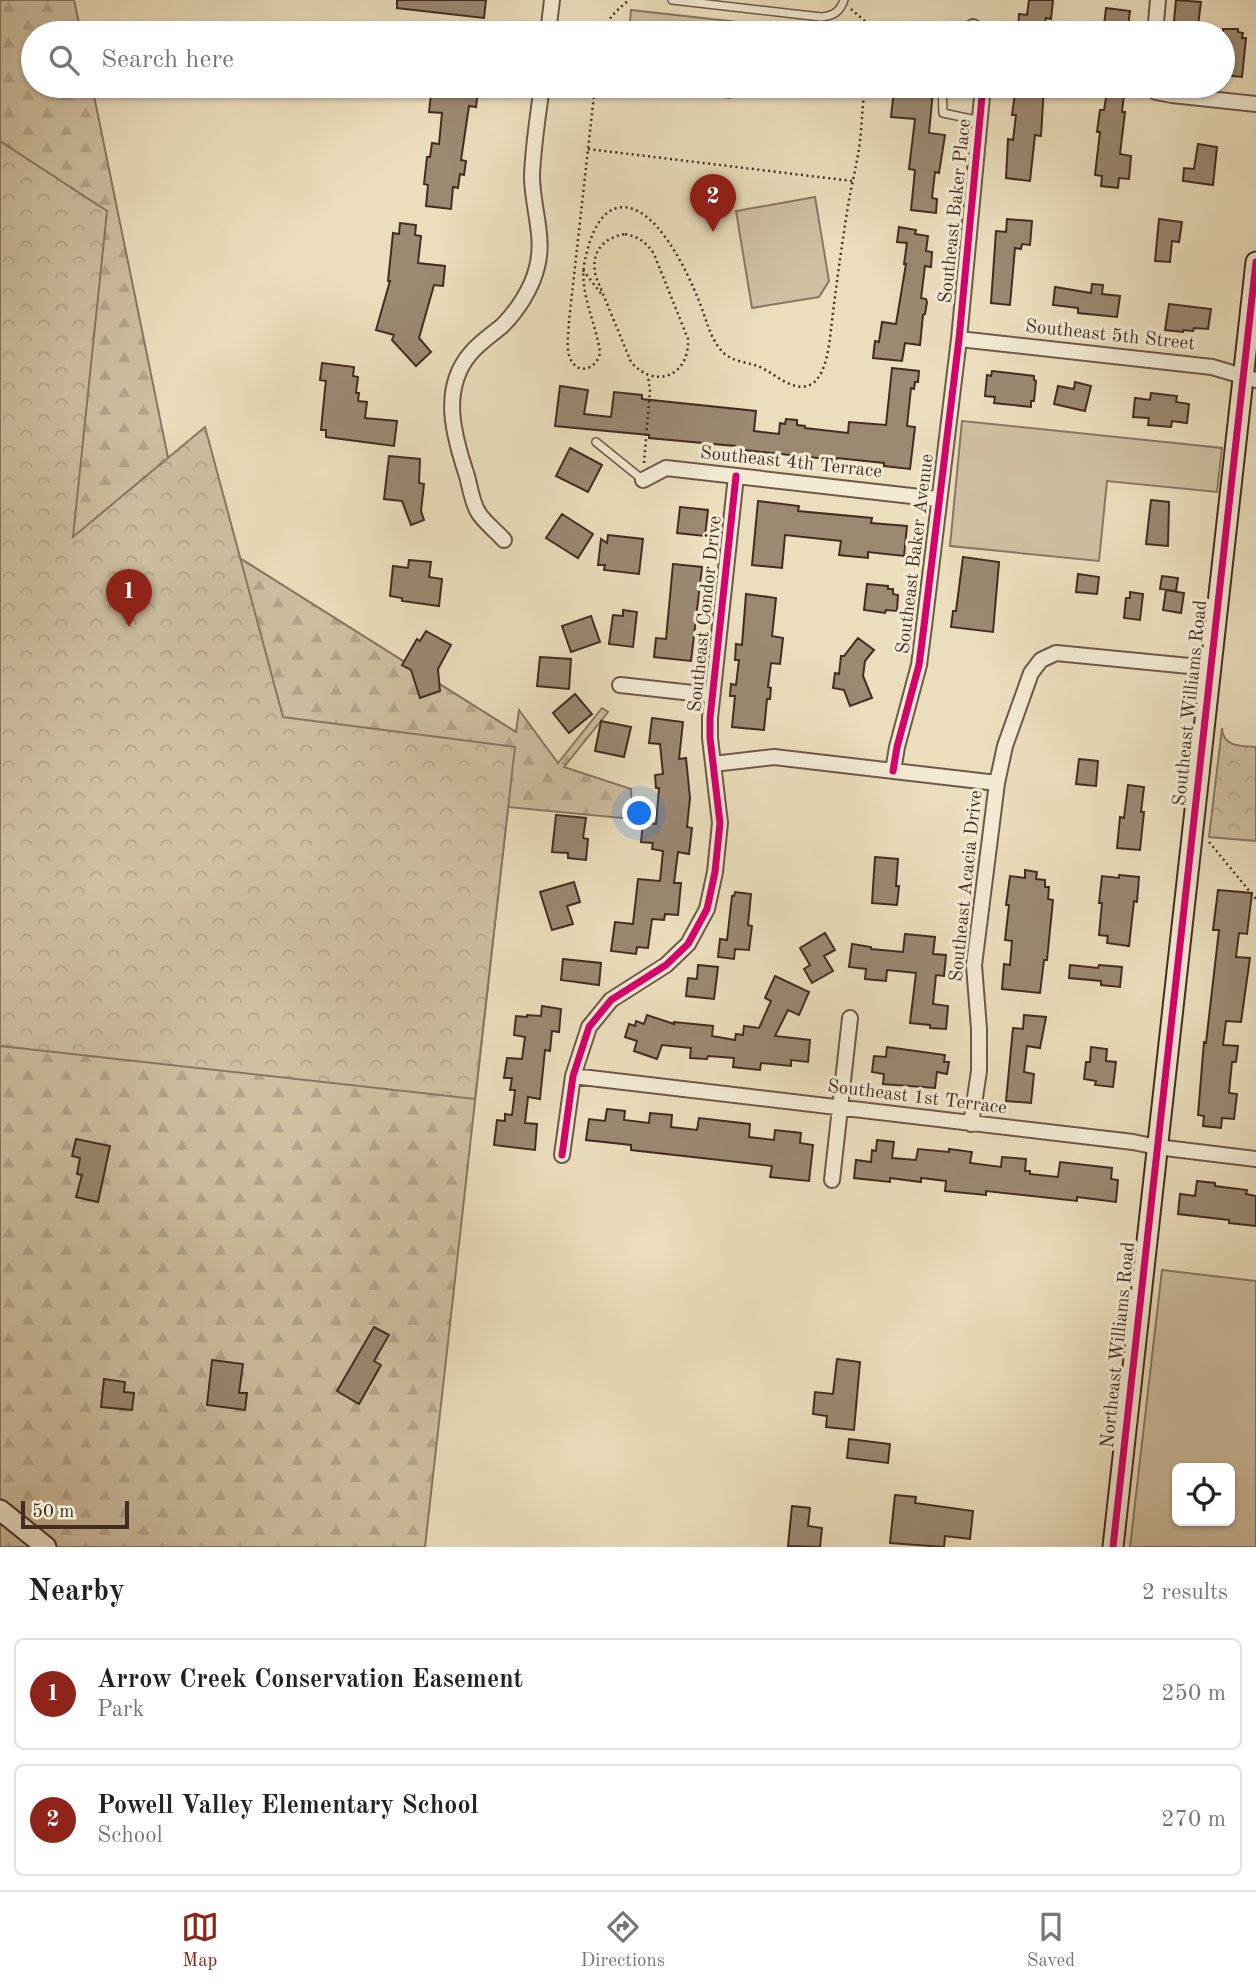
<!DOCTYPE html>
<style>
:root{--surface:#fff;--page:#f2f2f2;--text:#222;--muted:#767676;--line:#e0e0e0;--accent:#8f2418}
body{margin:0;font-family:"Old Standard TT",serif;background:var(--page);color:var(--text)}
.controls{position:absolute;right:21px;bottom:21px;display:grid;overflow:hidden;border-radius:10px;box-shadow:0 2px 5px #0004}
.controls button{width:63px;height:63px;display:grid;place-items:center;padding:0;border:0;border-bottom:2px solid var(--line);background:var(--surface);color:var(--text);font:35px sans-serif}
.scale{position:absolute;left:21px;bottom:18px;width:108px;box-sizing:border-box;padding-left:7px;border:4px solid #442c21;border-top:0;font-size:19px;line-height:24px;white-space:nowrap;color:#442c21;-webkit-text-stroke:5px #f2ead3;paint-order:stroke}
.you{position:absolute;left:640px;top:814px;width:24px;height:24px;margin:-18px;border:5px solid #fff;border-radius:50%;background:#1a73e8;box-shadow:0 0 0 10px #1a73e833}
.badge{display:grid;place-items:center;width:46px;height:46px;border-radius:50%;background:var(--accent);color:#fff;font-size:23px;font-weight:700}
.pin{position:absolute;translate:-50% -58px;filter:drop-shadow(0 2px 4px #0008)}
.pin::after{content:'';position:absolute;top:37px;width:24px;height:21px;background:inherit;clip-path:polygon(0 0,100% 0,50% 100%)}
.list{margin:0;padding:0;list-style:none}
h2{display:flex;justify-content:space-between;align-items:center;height:91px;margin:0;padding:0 28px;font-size:30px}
h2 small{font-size:23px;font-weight:400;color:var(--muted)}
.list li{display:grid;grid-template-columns:46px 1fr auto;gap:21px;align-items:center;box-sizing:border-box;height:112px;margin:0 14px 14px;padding:0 14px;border:2px solid var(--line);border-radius:10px}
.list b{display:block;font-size:26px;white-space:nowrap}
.list p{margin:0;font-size:23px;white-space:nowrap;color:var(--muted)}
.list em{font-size:23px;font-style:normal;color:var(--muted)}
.icon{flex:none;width:38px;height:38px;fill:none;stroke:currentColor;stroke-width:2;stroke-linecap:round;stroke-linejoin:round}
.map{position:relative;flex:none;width:1256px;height:1547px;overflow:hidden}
.search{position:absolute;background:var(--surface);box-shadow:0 2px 5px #0004;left:21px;right:21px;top:21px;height:77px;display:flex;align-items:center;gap:18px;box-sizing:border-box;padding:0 24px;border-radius:38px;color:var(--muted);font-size:26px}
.sheet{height:343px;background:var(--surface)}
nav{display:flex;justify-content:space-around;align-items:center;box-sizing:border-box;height:98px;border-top:2px solid var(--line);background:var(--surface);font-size:19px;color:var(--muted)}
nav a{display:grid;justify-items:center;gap:4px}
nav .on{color:var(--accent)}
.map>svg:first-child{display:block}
.green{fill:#cfc0a2;stroke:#8a7662;stroke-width:2;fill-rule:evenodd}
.forest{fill:url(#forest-firs);stroke:#8a7662;stroke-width:2}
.park{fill:url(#park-crowns);stroke:#8a7662;stroke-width:2}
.building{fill:#9b8972;stroke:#442c21;stroke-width:2}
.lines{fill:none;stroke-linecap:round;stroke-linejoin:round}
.lane-casing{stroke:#6e5848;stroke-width:10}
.street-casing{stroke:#6e5848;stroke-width:18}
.secondary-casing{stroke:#442c21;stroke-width:23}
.path{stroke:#442c21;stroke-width:2.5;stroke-dasharray:2 3.5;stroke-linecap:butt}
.lane{stroke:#f2ead3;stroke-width:7}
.street{stroke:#f2ead3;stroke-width:14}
.secondary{stroke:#f2ead3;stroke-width:19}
.cycleway-casing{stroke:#f2ead3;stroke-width:11}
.cycleway{stroke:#d6006c;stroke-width:7}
.labels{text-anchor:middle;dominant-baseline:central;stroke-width:6;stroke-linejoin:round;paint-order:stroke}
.street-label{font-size:19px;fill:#442c21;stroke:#f2ead3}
</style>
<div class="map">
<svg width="1256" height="1547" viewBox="0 0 1256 1547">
<defs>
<pattern id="forest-firs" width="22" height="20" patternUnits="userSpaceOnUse" patternTransform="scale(1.75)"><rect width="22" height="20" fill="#cfc0a2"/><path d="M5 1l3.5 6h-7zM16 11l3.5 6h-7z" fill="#b3a58b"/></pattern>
<pattern id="park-crowns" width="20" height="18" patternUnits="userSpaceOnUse" patternTransform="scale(1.75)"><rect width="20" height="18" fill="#cfc0a2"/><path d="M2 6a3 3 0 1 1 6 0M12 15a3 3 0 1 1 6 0" fill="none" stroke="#b3a58b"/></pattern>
</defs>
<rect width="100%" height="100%" fill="#ebdebc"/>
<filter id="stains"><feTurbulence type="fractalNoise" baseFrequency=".00286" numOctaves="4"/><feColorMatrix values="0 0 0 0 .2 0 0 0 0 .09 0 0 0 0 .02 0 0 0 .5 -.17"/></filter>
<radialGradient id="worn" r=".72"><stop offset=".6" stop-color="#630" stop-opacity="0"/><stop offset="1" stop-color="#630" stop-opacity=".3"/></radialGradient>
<path class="green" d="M631,10L738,22L737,33H629Z
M623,86H731L730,98Z
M815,197L829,281L819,297L752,308L736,211Z
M962,421L1222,448L1217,492L1107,481L1099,561L950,546Z
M1162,1270L1256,1281V1547H1130ZM1177,1468H1230V1521H1177Z"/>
<path class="forest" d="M0,0H74L81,33H33V86H92L181,521L516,732L519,710L558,763L602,708L608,712L564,767L631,789L632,819L508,807L425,1547H0Z"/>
<path class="park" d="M807,24L862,31V33H806Z
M0,141L107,211L73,537L205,427L283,717L515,747L475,1099L0,1046Z
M1222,728C1223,747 1240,746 1256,747V841L1209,837Z"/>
<path class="building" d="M397,0H486L484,18L397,8Z
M1029,0H1053L1051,19L1046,18L1044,31L1018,28L1019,14L1027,15Z
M1176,0L1201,2L1197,33L1173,31Z
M1106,8L1130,11L1127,33H1103Z
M1223,29H1238V32L1243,33L1242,38H1246L1242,77L1223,75Z
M446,86H471V90L478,91L476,107L469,106L461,160L466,161L464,175L460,174L458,188L453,187L451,209L426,206L428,185L424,184L427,157H430L432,143L439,144L442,113L429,112L431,94L444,96Z
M902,86H922L921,90L933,91L929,133L945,135L939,173L935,172L932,198L937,199L936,213L911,210L915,170L909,169L915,119L891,117L894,90H896V87L902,88Z
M1016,86H1044L1041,136L1035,135L1030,181L1006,178L1008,139L1013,140L1016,115H1012Z
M1108,86H1125L1122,112H1125L1120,154L1131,156L1129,179L1119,178L1118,188L1101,186L1102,176L1095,175L1100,132H1097L1100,110H1104Z
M1198,144L1217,147L1213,185L1183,181L1184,168L1194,169Z
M1007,219L1032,221L1030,245L1022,244L1021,249L1015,248L1010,305L991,303L996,231L1006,232Z
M1159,219L1182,222L1179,242L1172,241L1170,262L1155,261Z
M400,223L416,225L415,235L421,236L418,263L445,266L443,286L434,285L419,338L431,352L416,366L392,340L394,335L376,330L390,281H388L393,233L399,234Z
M899,227L916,230L915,234L928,236L926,251L932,252L931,267L925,266L921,298L926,299L927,302L925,314L923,315L920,345L905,343L902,361L873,358L875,341L879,342L882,322L896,324L906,264H904L907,243L897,242Z
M1092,284L1103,285L1102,294L1120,296L1117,317L1078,313V308L1053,305L1055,287L1091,293Z
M1169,304L1211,309L1208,329L1194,328L1193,331L1183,330V332L1165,330Z
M322,363L354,367L353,376L358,377L356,393H359L358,401L367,402L365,418L397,421L394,446L326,437V430H321L325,389L326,381L320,380Z
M892,368L919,371L918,382H915L914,389L911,388L907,426L915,427L910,469L884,466V463L837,458L836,460L735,449V446L649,438V435L555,426L560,386L588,390L584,414L611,417L614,392L642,395V399L756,411L754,431L779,434L780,423L785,424L786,419L797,420V425L805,426V428L848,433L849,422L886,425Z
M992,371L1034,376V380L1036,381L1034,401H1031V407L994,403L995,397L985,396L987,375L991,376Z
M1075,382L1091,386L1085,411L1054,404L1058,386L1074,389Z
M1151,393L1177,396L1176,402L1189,404L1187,423L1172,421L1171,427L1148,425L1149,418L1133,417L1135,398L1150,400Z
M570,448L602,465L588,492L556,476Z
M389,456L420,459L419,483L424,484L421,511L424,520L411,525L402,501L384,499Z
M1151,500L1169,502L1168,546L1146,544Z
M758,501L799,506L798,511L872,518L871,523L907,526L904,556L868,552V558L839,555L841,541L785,535L782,568L752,565Z
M680,507L708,510L705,536L677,533Z
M562,514L593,534L578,558L546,538Z
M608,535L643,539L639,574L604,570L605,565H598L601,539L607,543Z
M963,557L999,562L993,632L951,627L953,611H956Z
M409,560L431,562L429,577L442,579L439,606L402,601V598L390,596L393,566L408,568Z
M673,564L702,567L691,661L654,657L656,638L666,639Z
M1078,574L1099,577L1097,594L1076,592Z
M1162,576L1178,578L1176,591L1160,589Z
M867,584L888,586V589H893V594L898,595L897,611L886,610L885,613L864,610Z
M1166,590L1184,593L1181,613L1163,610Z
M1130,592L1143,594L1140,620L1124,618L1126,598H1130Z
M746,594L776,598L772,636L783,638L780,664L771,663L768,687L771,688L770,699H767L764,730L732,727L735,696H730L731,684L736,685L739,660H735L736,644L742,645Z
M623,610L637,612L633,647L609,644L613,615L623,616Z
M591,616L600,642L571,652L562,626Z
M426,631L451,645L438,669L440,691L420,698L411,670L402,665L417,639L420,641Z
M858,638L874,650L865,661L863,676L872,698L850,706L844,690L833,688L835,673L839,674L841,656H844Z
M540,657L571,659L569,689L537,686Z
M575,694L592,714L569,733L553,713Z
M652,718L683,722L679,759L686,758L690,798L687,827L692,828L689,854L678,852L674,883H681L678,915L665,914L664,920L652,919L648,948L637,947L636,954L611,951L615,922L633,924L638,879L660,881L663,851L652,849L653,843L641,842L643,822L656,824L659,788H656L655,775L663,774L660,744L649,743Z
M601,721L631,727L624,757L595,751Z
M1079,759L1098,761L1096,786L1076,784Z
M1128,785L1144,787L1141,812H1144L1140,850L1117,848L1120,817L1124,818Z
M556,815L586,818L583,838L588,839L586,860L568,858V853L552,852Z
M875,857L898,859L896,886H899L897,905L872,903Z
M1025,870L1037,872L1036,879L1045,880V887H1049L1048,899L1053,900L1047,960H1044L1040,993L1002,989L1004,964L1010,965L1012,941L1005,940L1009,905H1006L1010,876L1025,878Z
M1119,875L1139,877L1137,902L1134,901L1129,946L1107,943L1108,936L1099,935L1102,903H1099L1102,876L1119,878Z
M574,882L580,902L567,906L573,924L552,930L540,892Z
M1218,890L1252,893L1247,934L1239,933L1236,957L1250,958L1241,1022L1226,1021L1223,1045L1238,1046L1236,1062H1232L1229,1093L1237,1094L1234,1119L1222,1118L1221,1128L1203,1126L1204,1116L1198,1115L1204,1042L1206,1043L1219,930H1213Z
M735,892L751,894L748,925L752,926L749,950L735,949L734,959L718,957L720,939L727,940L732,896H734Z
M825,933L835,950L824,956L833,971L812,983L804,969L810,965L800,948Z
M905,934L935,937L933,954L946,955L944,976L936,975L933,1004L948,1006L946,1029L930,1028V1025L910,1023L916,973L887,970L886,981L865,979L866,969L849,967L852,944L871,947V949L903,952Z
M563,959L601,963L599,985L561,980Z
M698,965L718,967L714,999L686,996L688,978L697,979Z
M1070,965L1098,968L1099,965L1122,967L1120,987L1101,985V981L1069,978Z
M775,976L809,992L799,1015L788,1010L775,1036L810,1040L808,1062L791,1060V1066L761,1063L760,1070L733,1067L734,1058L708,1056L707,1059L690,1058L691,1048L662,1045L657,1059L634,1051L637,1041L625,1037L629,1024L635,1026L636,1021L644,1024L647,1015L674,1024V1022L713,1026L712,1036L735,1040L736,1034L743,1035L744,1026L759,1028L771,1001L765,998Z
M542,1006L561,1009L559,1032L552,1031L550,1051L545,1050L540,1099L528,1097L525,1123L537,1124L535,1150L494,1145L497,1120L505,1121V1114L512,1115L515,1090H510L512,1078H504L507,1058L522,1059L525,1037L514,1035L516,1016L527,1017V1015L541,1016Z
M1024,1015L1046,1017L1040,1048L1027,1046L1024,1072L1034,1074L1031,1103L1006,1101L1013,1028L1023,1029Z
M887,1047L945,1055L944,1062H949L947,1074L937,1072L935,1088L883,1084L884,1074L872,1072L874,1056L886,1057Z
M1091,1047L1107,1049L1106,1061L1116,1062L1113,1087L1095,1085L1096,1081L1084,1079L1086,1062H1090Z
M607,1109L625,1111L624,1120L649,1123L650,1113L672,1115L671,1127L697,1130L699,1118L750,1124L749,1137L774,1140L775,1130L801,1133L800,1143L813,1145L809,1181L770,1177L772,1166L631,1150V1145L586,1140L589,1119L605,1121Z
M76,1139L110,1146L98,1202L76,1197L82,1175L77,1174L80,1158L72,1156Z
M877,1140L894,1142L892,1158L916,1160L918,1149L949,1152V1149L972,1152L970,1163L1001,1167L1002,1157L1026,1159L1025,1171H1030V1174L1058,1177L1060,1162L1112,1168L1111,1179L1118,1180L1116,1202L1077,1197V1201L986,1191V1195L945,1191L946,1181L921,1178V1182L890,1178V1182L854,1178L856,1160L871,1162L872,1150L876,1151Z
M1197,1181L1215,1183V1186L1247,1190L1246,1194L1256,1196V1226L1229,1223V1220L1178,1214L1180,1194L1195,1196Z
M374,1327L389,1335L374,1361L381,1365L359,1404L337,1391Z
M837,1359L860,1362L854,1430L826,1427L827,1416L813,1414L815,1392L833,1394Z
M212,1360L243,1364L239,1393H247L245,1410L207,1405Z
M104,1379L125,1382L124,1392L134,1393L132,1410L101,1407Z
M849,1439L890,1444L888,1463L847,1458Z
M895,1495L916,1497L915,1503L973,1511L970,1539L945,1536L944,1547L890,1543Z
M792,1506L810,1508L808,1526L822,1528L820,1547L788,1546Z"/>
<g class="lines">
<g class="lane-casing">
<path id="lane" d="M672,0L821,17C833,16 840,12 844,0
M942,86L943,113L981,121
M596,442L643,480"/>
</g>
<g class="street-casing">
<path id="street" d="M973,27L976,33
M548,33L552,0
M1155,33L1158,0
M1150,86L1156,92L1172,95L1256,104
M959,339L1212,367L1256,380
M643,480L666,468L938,499
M504,540C496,531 484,522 478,512C472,502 470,487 467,476C454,437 440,390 470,354C479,343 491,335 502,326C518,310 532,288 537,267C545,236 532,207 532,176C533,146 538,116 542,86
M620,685L711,695
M713,764L774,757L997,783
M893,771L897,747L919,665L924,626L959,339L983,86
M573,1076L1133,1142L1157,1147L1256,1159
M971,1124L979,1071V1029L974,965L997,783L1005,746L1031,673L1041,660L1056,653L1210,668
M562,1155L573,1076L589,1027L611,1000L666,965L688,944L707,909L715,872L720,823L710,738V718L736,476
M832,1180L850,1018"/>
</g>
<g class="secondary-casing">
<path id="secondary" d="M0,1510L46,1547
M1113,1547L1256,262"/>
</g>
<path class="path" d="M851,9L875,30
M602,33C608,18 617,10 629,0
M874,33L875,30L883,27L940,31L959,29
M595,86L569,321C569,331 566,345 569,355C575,376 596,371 600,353C596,321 578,292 585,260C589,242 597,213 617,208C654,199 688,273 699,301C706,318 709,335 720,349C729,361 745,362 758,366C770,371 779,380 790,384C821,397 827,360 830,338C835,294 841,250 848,206C851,187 856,168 859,149C862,128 862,107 865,86
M588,149L852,181
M625,234C639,237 646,242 654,254L688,339C690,376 655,390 631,362L596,277C590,253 602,238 625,234Z
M583,270L602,295
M644,463L650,390L648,376
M1209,842L1256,899"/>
<use href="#lane" class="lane"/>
<use href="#street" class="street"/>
<use href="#secondary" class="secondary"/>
<g class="cycleway-casing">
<path id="cycleway" d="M893,771L897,747L919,665L924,626L959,339L983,86
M562,1155L573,1076L589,1027L611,1000L666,965L688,944L707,909L715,872L720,823L710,738V718L736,476
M1113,1547L1256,262"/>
</g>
<use href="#cycleway" class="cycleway"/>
</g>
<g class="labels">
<g class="street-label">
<text transform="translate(956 211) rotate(-84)">Southeast Baker Place</text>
<text transform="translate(1110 336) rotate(6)">Southeast 5th Street</text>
<text transform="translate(791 463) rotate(6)">Southeast 4th Terrace</text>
<text transform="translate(916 554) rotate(-83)">Southeast Baker Avenue</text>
<text transform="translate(706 614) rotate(-84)">Southeast Condor Drive</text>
<text transform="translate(1191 703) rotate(-84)">Southeast Williams Road</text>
<text transform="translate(967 886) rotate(-84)">Southeast Acacia Drive</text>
<text transform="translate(917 1098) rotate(7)">Southeast 1st Terrace</text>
<text transform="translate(1119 1345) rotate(-84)">Northeast Williams Road</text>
</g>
</g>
<rect width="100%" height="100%" filter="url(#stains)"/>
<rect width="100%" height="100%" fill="url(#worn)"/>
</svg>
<div class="controls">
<button><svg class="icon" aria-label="locate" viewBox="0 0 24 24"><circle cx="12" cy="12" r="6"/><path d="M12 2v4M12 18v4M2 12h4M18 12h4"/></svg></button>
</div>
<div class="scale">50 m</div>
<div class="you"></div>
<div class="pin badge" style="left:129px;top:627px">1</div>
<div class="pin badge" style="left:713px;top:232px">2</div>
<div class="search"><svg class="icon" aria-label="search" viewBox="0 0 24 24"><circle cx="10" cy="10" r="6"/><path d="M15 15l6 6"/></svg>Search here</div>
</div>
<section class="sheet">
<h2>Nearby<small>2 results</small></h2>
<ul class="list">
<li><span class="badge">1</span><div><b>Arrow Creek Conservation Easement</b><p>Park</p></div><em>250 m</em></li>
<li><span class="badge">2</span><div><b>Powell Valley Elementary School</b><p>School</p></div><em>270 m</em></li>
</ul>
</section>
<nav>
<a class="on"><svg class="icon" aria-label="map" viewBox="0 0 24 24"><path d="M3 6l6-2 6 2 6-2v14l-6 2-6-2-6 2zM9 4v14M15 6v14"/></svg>Map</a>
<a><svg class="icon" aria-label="directions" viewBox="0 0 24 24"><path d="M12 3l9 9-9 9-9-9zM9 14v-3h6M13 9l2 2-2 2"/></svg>Directions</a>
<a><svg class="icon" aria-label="saved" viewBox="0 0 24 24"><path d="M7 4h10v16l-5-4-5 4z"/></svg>Saved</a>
</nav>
